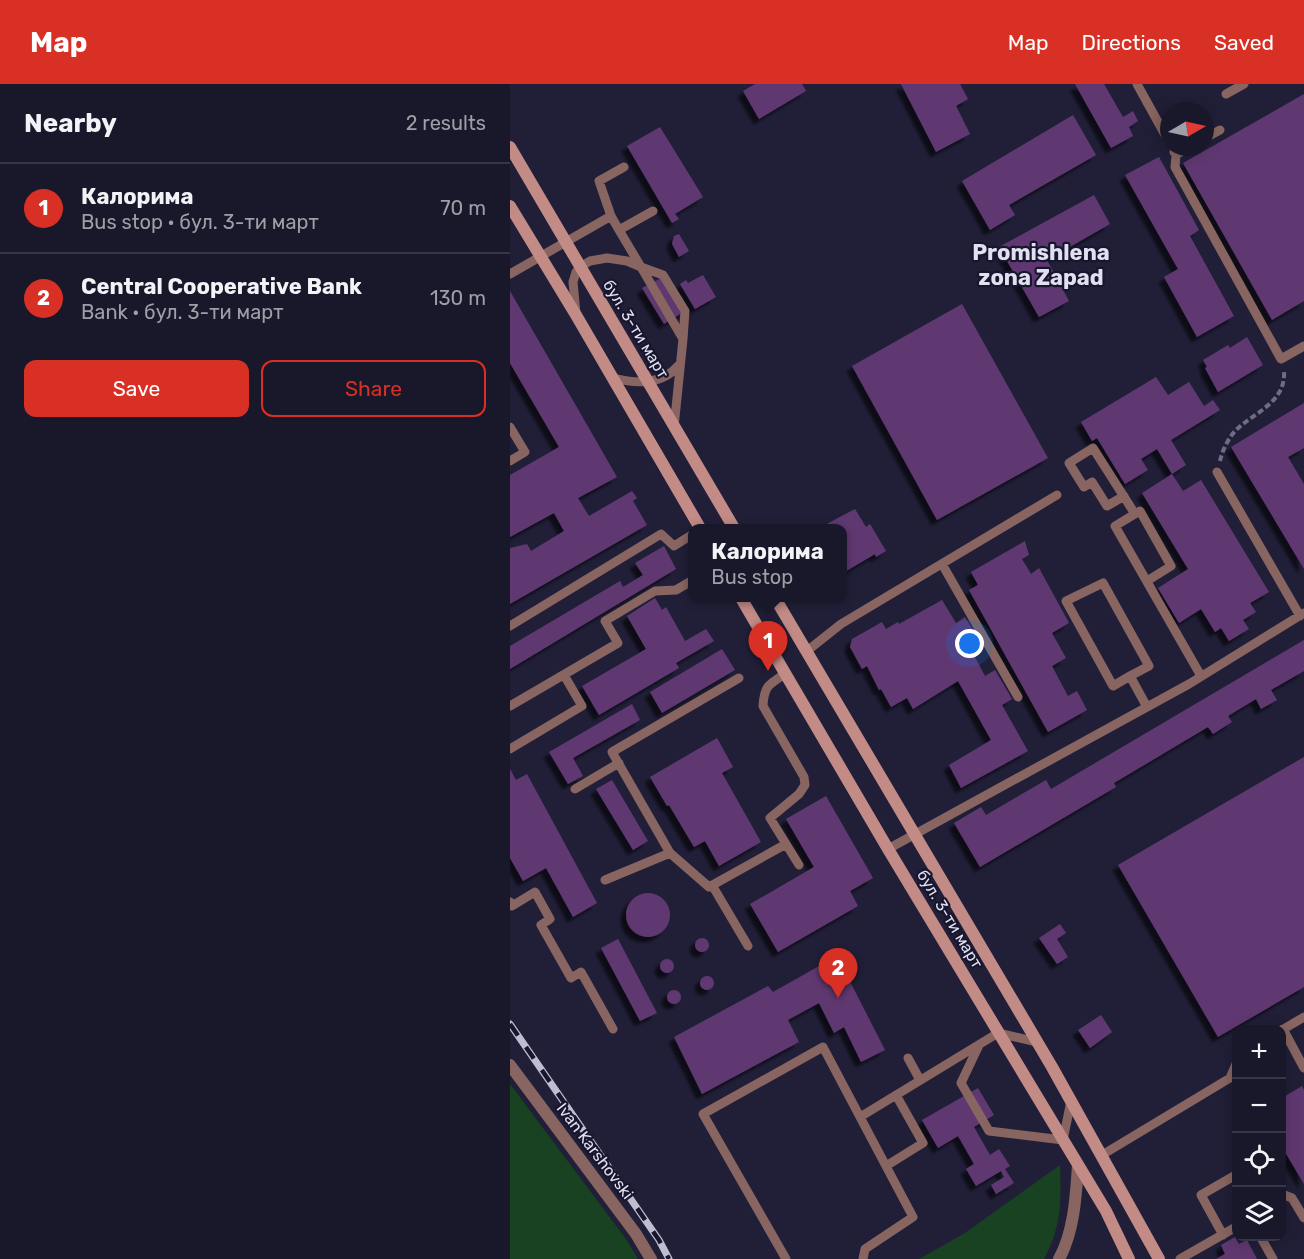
<!DOCTYPE html>
<meta charset="utf-8">
<style>
:root{--surface:#19172a;--page:#222032;--text:#f1f3f6;--muted:#9f9fa8;--line:#373647;--accent:#d93025}
body{margin:0;font-family:Rubik,sans-serif;background:var(--page);color:var(--text)}
.controls{position:absolute;right:18px;bottom:18px;display:grid;overflow:hidden;border-radius:12px;box-shadow:0 3px 15px #0003}
.controls button{width:54px;height:54px;display:grid;place-items:center;padding:0;border:0;border-bottom:2px solid var(--line);background:var(--surface);color:var(--text);font:30px sans-serif}
.compass{position:absolute;left:650px;top:18px;width:54px;height:54px;border-radius:50%;background:var(--surface);box-shadow:0 3px 15px #0003;rotate:81deg}
.you{position:absolute;left:460px;top:560px;width:21px;height:21px;margin:-15px;border:4px solid #fff;border-radius:50%;background:#1a73e8;box-shadow:0 0 0 9px #1a73e833}
.badge{display:grid;place-items:center;width:39px;height:39px;border-radius:50%;background:var(--accent);color:#fff;font-size:20px;font-weight:700}
.pin{position:absolute;translate:-50% -50px;filter:drop-shadow(0 2px 3px #0008)}
.pin::after{content:'';position:absolute;top:32px;width:21px;height:18px;background:inherit;clip-path:polygon(0 0,100% 0,50% 100%)}
.popup{position:absolute;left:178px;top:440px;width:159px;height:78px;box-sizing:border-box;display:grid;place-content:center;border-radius:12px;background:var(--surface);filter:drop-shadow(0 2px 4px #0005);font-size:20px;white-space:nowrap;color:var(--muted)}
.popup b{font-size:22px;color:var(--text)}
.popup::after{content:'';position:absolute;left:50%;top:100%;margin-left:-12px;border:12px solid transparent;border-top-color:var(--surface)}
.list{margin:0;padding:0;list-style:none}
h2{display:flex;justify-content:space-between;align-items:center;height:78px;margin:0;padding:0 24px;font-size:26px}
h2 small{font-size:20px;font-weight:400;color:var(--muted)}
.list li{display:grid;grid-template-columns:39px 1fr auto;gap:18px;align-items:center;box-sizing:border-box;height:90px;padding:0 24px;border-top:2px solid var(--line)}
.list b{display:block;font-size:22px;white-space:nowrap}
.list p{margin:0;font-size:20px;white-space:nowrap;color:var(--muted)}
.list em{font-size:20px;font-style:normal;color:var(--muted)}
.actions{display:flex;gap:12px;padding:18px 24px}
.actions a{flex:1;padding:14px 0;border:2px solid var(--accent);border-radius:12px;text-align:center;font-size:21px;color:var(--accent)}
.actions .main{background:var(--accent);color:#fff}
.icon{flex:none;width:33px;height:33px;fill:none;stroke:currentColor;stroke-width:2;stroke-linecap:round;stroke-linejoin:round}
.map{position:relative;flex:none;width:794px;height:1175px;overflow:hidden}
header{display:flex;align-items:center;gap:36px;box-sizing:border-box;height:84px;padding:0 30px;background:var(--accent);color:#fff}
header strong{font-size:28px}
nav{display:flex;gap:33px;margin-inline-start:auto;font-size:21px}
main{display:flex}
aside{flex:1;background:var(--surface)}
.map>svg:first-child{display:block}
.green{fill:#184221}
.building{fill:#603971;filter:url(#shadow)}
.lines{fill:none;stroke-linecap:round;stroke-linejoin:round}
.path{stroke:#6f6d83;stroke-width:4;stroke-dasharray:6 3;stroke-linecap:butt}
.service{stroke:#886561;stroke-width:9}
.minor{stroke:#886561;stroke-width:12}
.secondary{stroke:#c28b85;stroke-width:12}
.rail-casing{stroke:#bebed0;stroke-width:7}
.rail{stroke:#18162e;stroke-width:4.5;stroke-dasharray:14;stroke-linecap:butt}
.labels{text-anchor:middle;dominant-baseline:central;stroke-width:4.5;stroke-linejoin:round;paint-order:stroke}
.street-label{font-size:16px;fill:#e0e0f1;stroke:#18162e}
.district-label{font-size:22px;font-weight:bold;fill:#e0e0f1;stroke:#18162e}
</style>
<header>
<strong>Map</strong>
<nav><a>Map</a><a>Directions</a><a>Saved</a></nav>
</header>
<main>
<aside>
<h2>Nearby<small>2 results</small></h2>
<ul class="list">
<li><span class="badge">1</span><div><b>Калорима</b><p>Bus stop · бул. 3-ти март</p></div><em>70 m</em></li>
<li><span class="badge">2</span><div><b>Central Cooperative Bank</b><p>Bank · бул. 3-ти март</p></div><em>130 m</em></li>
</ul>
<div class="actions"><a class="main">Save</a><a>Share</a></div>
</aside>
<div class="map">
<svg width="794" height="1175" viewBox="0 0 794 1175">
<defs>
<filter id="shadow"><feDropShadow dx="-5.5" dy="5.5" stdDeviation="1.5" flood-color="#0009"/></filter>
</defs>
<rect width="100%" height="100%" fill="#211f38"/>
<path class="green" d="M0,1000L116,1155L128,1175H0Z
M550,1081C551,1117 552,1142 534,1175H409L455,1149Z"/>
<path class="building" d="M245,0H292L296,7L249,35L233,7Z
M391,0H450L458,15L446,22L460,50L426,68Z
M565,0H594L613,33L623,27L628,37L619,43L623,52L601,64Z
M794,10V217L762,236L673,79Z
M563,31L586,71L499,121L505,131L480,146L452,97Z
M150,43L193,113L165,130L169,135L162,139L117,62Z
M649,73L689,146L680,152L724,232L687,253L654,193L668,185L615,91Z
M584,111L600,140L537,176L559,217L529,233L489,163Z
M169,150L179,167L169,173L162,160L164,152Z
M157,191L175,227L154,240L132,204Z
M193,191L206,213L185,225L170,200L176,196L178,199Z
M0,207L107,393L68,414L79,432L122,407L127,414L123,417L137,441L0,520V464L17,460L21,467L54,447L44,429L0,453V391L49,363L0,279Z
M452,220L538,374L427,436L342,282Z
M737,253L753,281L708,308L695,284L697,283L693,276L718,261L720,264Z
M646,293L658,311L679,298L694,322L703,316L710,326L661,356L676,381L662,390L673,407L691,396L759,508L740,519L746,528L733,536L739,545L719,557L711,544L705,548L691,525L669,539L648,504L678,485L632,409L662,390L647,365L631,375L638,386L615,400L587,354L582,357L571,338Z
M794,319V364L778,373L794,400V485L721,363Z
M345,425L356,443L360,440L376,467L366,473L365,470L333,489V444H309Z
M515,457L519,471L512,475L521,490L529,484L559,539L542,549L556,574L542,582L558,612L567,607L577,626L538,648L459,506L468,501L461,488Z
M154,462L166,485L0,585V562L110,497L113,503L133,491L125,479Z
M145,514L152,526L156,523L175,557L196,545L204,557L166,579L169,584L89,631L72,602L136,565L117,532Z
M432,516L446,539L455,533L468,554L458,560L475,592L485,586L502,615L492,621L518,667L451,704L439,681L481,656L448,597L403,625L397,614L381,623L371,605L369,606L357,582L352,585L340,563L342,555L372,538L376,545L388,538L389,540Z
M794,556V587L761,606L767,616L751,625L746,615L718,632L722,638L703,650L698,643L604,699L606,703L470,783L444,739L471,723L476,731L536,696L541,705Z
M212,565L225,586L152,629L140,608Z
M122,620L130,636L63,674L73,692L58,700L39,668Z
M207,654L223,683L212,689L251,758L209,782L195,757L184,763L159,721L157,722L140,693Z
M794,673V903L708,953L608,781Z
M0,685L6,696L17,690L87,819L63,833L36,784L13,797L0,774Z
M102,696L138,757L123,766L86,705Z
M316,712L363,794L340,807L348,822L268,868L240,820L304,783L276,735Z
M116 831a22 22 0 1 1 44 0a22 22 0 1 1-44 0Z
M550,840L556,849L547,855L558,873L547,880L529,854Z
M185 861a7 7 0 1 1 14 0a7 7 0 1 1-14 0Z
M108,855L147,929L130,937L91,864Z
M327,872L375,966L351,978L334,943L324,949L309,919L278,936L289,958L192,1010L164,953L258,902L263,908Z
M150 882a7 7 0 1 1 14 0a7 7 0 1 1-14 0Z
M190 899a7 7 0 1 1 14 0a7 7 0 1 1-14 0Z
M157 913a7 7 0 1 1 14 0a7 7 0 1 1-14 0Z
M591,931L602,948L580,964L568,946Z
M792,1002L794,1006V1100L772,1063V1014Z
M468,1004L484,1031L464,1043L480,1071L489,1065L500,1082L495,1085L504,1099L486,1110L481,1101L494,1093L491,1087L466,1102L456,1085L464,1080L448,1052L428,1064L412,1036Z
M725,1153L729,1160L737,1156L747,1175H706L715,1170L711,1161Z"/>
<g class="lines">
<path class="path" d="M710,377C712,367 718,355 725,347C744,328 776,319 774,287"/>
<path class="service" d="M627,0L659,58
M716,10L734,0
M695,54L710,46
M664,68L666,71L679,63
M666,71L665,83L771,275L794,262
M101,132L109,146L143,127
M109,146L131,183L153,191L175,227L173,255
M0,190L101,132L89,97L114,83
M66,230L63,198L66,188L70,183L80,177L97,174L117,177L131,183L173,255L164,343
M103,294C127,300 152,301 169,281
M0,343L15,368L0,377
M707,388L790,532
M614,412L597,422L582,398L574,403L559,379L583,364L625,430
M432,480L508,613
M637,497L661,482L630,427L605,442L691,592
M0,542L151,450L164,462L183,450
M297,567L331,540L547,411
M275,590C259,600 254,602 253,622L294,693L295,701L289,710L260,734L289,781
M620,592L603,602L556,517L593,499L639,582L620,592L637,623
M229,594L102,668L160,769L199,803L276,760
M0,622L108,559L95,537L145,507L166,506L183,496
M0,665L72,622L54,591
M65,705L109,679
M378,765L679,600L794,529
M95,796L160,769
M202,801L238,862
M0,818L2,822L25,808L40,835L31,841L61,894L71,888L103,945
M773,945L794,984
M772,946L794,933
M469,961L451,999L479,1047L553,1056L561,1017
M398,974L410,996
M350,1033L403,1133L355,1165L353,1175
M592,1071L720,994L726,980
M376,1082L413,1059L386,1011
M772,1110L782,1114L794,1134
M713,1151L691,1111L724,1092L726,1093
M750,1152L763,1175
M276,1175L193,1030L313,963L350,1033L488,949L527,958
M670,1175L726,1143"/>
<path class="minor" d="M0,981L126,1150L141,1175
M549,1175C564,1148 566,1112 568,1081"/>
<path class="secondary" d="M0,63L224,444
M0,122L66,231L190,444
M231,514L378,765L596,1127L619,1175
M265,514L542,983L649,1175"/>
<g class="rail-casing">
<path id="rail" d="M0,940L149,1156L159,1175"/>
</g>
<use href="#rail" class="rail"/>
</g>
<g class="labels">
<g class="street-label">
<text transform="translate(126 245) rotate(59)">бул. 3-ти март</text>
<text transform="translate(440 835) rotate(59)">бул. 3-ти март</text>
<text transform="translate(85 1067) rotate(53)">Ivan Karshovski</text>
</g>
<g class="district-label">
<text x="531" y="168">Promishlena<tspan x="531" dy="25">zona Zapad</tspan></text>
</g>
</g>
</svg>
<div class="controls">
<button>+</button>
<button>−</button>
<button><svg class="icon" aria-label="locate" viewBox="0 0 24 24"><circle cx="12" cy="12" r="6"/><path d="M12 2v4M12 18v4M2 12h4M18 12h4"/></svg></button>
<button><svg class="icon" aria-label="layers" viewBox="0 0 24 24"><path d="M12 4l9 5-9 5-9-5zM3 14l9 5 9-5"/></svg></button>
</div>
<svg class="compass" viewBox="-18 -18 36 36"><path d="M0-13l5 13h-10z" fill="#e53935"/><path d="M0 13l5-13h-10z" fill="#9f9fa8"/></svg>
<div class="you"></div>
<div class="pin badge" style="left:258px;top:587px">1</div>
<div class="popup"><b>Калорима</b>Bus stop</div>
<div class="pin badge" style="left:328px;top:914px">2</div>
</div>
</main>
